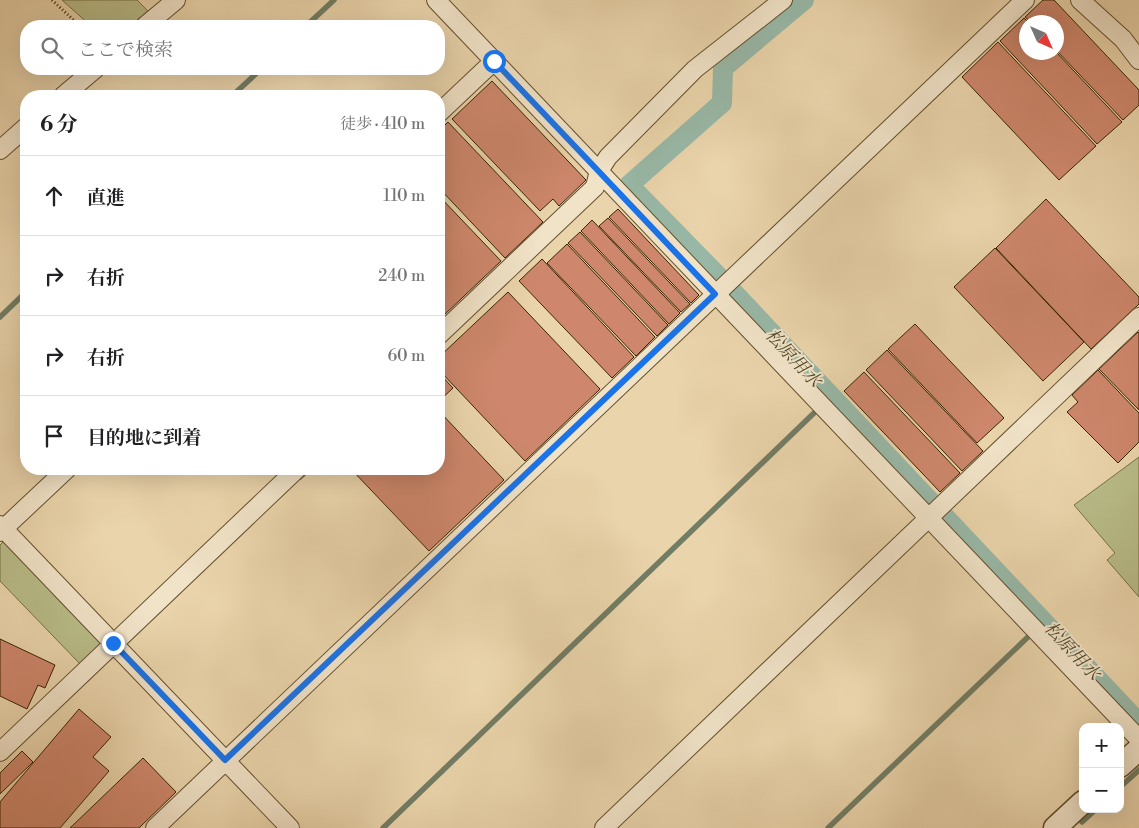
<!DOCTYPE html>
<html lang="ja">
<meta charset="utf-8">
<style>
:root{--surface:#fff;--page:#f6f6f6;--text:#202124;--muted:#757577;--line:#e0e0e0}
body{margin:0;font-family:"Libre Bodoni","Noto Serif JP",serif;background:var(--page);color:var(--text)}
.controls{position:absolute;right:15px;bottom:15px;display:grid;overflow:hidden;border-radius:10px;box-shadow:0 5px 20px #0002}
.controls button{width:45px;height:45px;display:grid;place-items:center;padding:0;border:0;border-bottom:1px solid var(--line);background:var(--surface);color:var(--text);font:25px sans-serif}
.compass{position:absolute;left:1019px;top:15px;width:45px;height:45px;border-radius:50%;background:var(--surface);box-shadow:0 5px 20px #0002;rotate:135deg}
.stop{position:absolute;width:15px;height:15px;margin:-11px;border:4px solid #1a73e8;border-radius:50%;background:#fff}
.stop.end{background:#1a73e8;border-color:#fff;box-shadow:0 1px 5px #0008}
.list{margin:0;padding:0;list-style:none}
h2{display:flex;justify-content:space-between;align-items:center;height:65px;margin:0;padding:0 20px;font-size:21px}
h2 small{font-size:16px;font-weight:400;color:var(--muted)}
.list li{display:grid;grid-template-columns:32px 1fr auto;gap:15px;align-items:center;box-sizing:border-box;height:80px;padding:0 20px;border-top:1px solid var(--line)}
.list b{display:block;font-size:19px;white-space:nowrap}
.list em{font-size:16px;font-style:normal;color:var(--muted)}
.icon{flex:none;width:28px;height:28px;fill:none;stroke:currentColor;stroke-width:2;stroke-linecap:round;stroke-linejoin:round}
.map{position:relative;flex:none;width:1139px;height:828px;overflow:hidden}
.search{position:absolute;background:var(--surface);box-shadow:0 5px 20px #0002;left:20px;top:20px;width:425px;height:55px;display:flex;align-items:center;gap:12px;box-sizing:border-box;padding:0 18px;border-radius:20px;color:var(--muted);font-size:19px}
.panel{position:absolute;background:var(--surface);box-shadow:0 5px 20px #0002;left:20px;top:90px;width:425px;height:385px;border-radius:20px}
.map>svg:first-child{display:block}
.green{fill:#b8bc88;stroke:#787046}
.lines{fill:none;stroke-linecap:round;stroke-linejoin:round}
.stream{stroke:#727d65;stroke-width:5.5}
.canal{stroke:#98b8a7;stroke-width:20}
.building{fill:#ce876c;stroke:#392403}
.minor-casing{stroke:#65502d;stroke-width:20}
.tertiary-casing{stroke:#65502d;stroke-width:25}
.path{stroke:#392403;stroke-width:3;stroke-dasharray:1 2.5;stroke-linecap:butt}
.minor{stroke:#f1e3c8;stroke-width:18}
.tertiary{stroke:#f1e3c8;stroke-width:22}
.route{stroke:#1a73e8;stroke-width:6}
.labels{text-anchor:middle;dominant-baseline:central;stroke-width:4;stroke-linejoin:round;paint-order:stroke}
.water-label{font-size:18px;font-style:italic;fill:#51492c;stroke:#f1e3c8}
</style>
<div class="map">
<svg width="1139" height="828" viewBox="0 0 1139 828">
<rect width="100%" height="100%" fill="#ead4ab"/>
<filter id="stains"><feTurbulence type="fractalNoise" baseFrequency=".004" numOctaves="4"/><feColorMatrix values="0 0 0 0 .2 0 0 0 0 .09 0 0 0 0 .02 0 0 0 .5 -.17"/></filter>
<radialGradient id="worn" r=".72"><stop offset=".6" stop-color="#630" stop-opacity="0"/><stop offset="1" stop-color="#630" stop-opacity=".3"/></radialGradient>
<path class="green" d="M62,0H137L148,11L130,26H91Z
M1139,457V597L1107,560L1115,553L1074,505Z
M5,540L105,643L81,665L0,581V545Z"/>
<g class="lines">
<path class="stream" d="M306,26L334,0
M232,96L261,69
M619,187L629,185
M0,317L26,292
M300,477L309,469
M1120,787L1139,770
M1082,822L1096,809
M383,828L814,413
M828,828L1029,636"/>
<path class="canal" d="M804,0L723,68L722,103L629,185L717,275L1139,723"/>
</g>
<path class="building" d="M1043,0H1054L1139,90V105L1123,120L1056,50V22H1031L1025,17Z
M1024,18L1028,22L1026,52H1056L1122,122L1097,144L1000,41Z
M998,42L1096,146L1059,180L962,77Z
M492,81L586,180L559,206L553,199L540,211L452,119Z
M448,122L543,222L505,258L439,188V131Z
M439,196L501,261L444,315L439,309Z
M1046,199L1139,297V304L1091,349L996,248Z
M618,209L699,295L691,303L609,217Z
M608,218L690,304L681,312L599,226Z
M592,220L680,313L669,324L581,231Z
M580,232L668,325L657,336L568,243Z
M567,244L655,337L636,356L547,263Z
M995,248L1084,342L1043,381L954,287Z
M542,259L634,357L612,378L519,281Z
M508,292L600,389L525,461L439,370V357Z
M915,324L1004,418L977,443L888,349Z
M1138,332L1139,333V410L1099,369Z
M887,350L983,451L962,471L866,370Z
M1098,370L1139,413V442L1118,463L1067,412L1078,402L1072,395Z
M864,372L960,473L940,492L844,391Z
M439,373L453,388L439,401Z
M439,411L504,480L429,551L351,469H439Z
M0,639L55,665L45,688L38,685L27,709L0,696Z
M79,709L111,737L93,757L109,771L60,828H0V802Z
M22,751L33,762L0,794V773Z
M143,758L176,792L139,828H70Z"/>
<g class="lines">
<g class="minor-casing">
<path id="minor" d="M436,0L1139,739
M1080,0L1123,39L1139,60
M145,26L176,0
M63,96L95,69
M439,113L494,61
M0,150L26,127
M439,335L595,187L599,171L608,157L695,69L783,0
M0,525L290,828
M0,532L67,469
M0,752L297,469
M155,828L1025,0
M604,828L1139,317"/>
</g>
<g class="tertiary-casing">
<path id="tertiary" d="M1120,766L1139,749
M1055,828L1083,802"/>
</g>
<path class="path" d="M52,0L80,26"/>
<use href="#minor" class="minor"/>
<use href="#tertiary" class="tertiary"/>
</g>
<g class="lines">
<path class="route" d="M113,643L225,760L715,294L494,61"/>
</g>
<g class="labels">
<g class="water-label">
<text transform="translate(793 358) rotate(47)">松原用水</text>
<text transform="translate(1072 651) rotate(47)">松原用水</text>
</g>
</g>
<rect width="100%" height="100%" filter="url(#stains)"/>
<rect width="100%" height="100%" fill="url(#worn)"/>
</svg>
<div class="controls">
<button>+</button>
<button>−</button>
</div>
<svg class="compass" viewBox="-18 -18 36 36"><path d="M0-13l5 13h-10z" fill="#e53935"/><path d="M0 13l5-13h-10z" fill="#757577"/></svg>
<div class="stop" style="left:494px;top:61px"></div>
<div class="stop end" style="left:113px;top:643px"></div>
<div class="search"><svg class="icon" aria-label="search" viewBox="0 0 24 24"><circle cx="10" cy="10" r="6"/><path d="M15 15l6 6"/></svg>ここで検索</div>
<section class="panel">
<h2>6 分<small>徒歩 · 410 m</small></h2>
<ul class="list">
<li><svg class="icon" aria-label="ahead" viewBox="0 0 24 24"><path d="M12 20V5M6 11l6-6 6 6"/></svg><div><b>直進</b></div><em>110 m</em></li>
<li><svg class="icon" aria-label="right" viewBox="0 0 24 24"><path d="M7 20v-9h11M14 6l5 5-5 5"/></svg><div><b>右折</b></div><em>240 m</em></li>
<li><svg class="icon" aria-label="right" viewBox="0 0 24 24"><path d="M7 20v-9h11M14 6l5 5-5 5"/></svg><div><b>右折</b></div><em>60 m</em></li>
<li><svg class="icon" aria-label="arrive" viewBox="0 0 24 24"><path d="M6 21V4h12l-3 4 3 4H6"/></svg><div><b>目的地に到着</b></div></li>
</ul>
</section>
</div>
